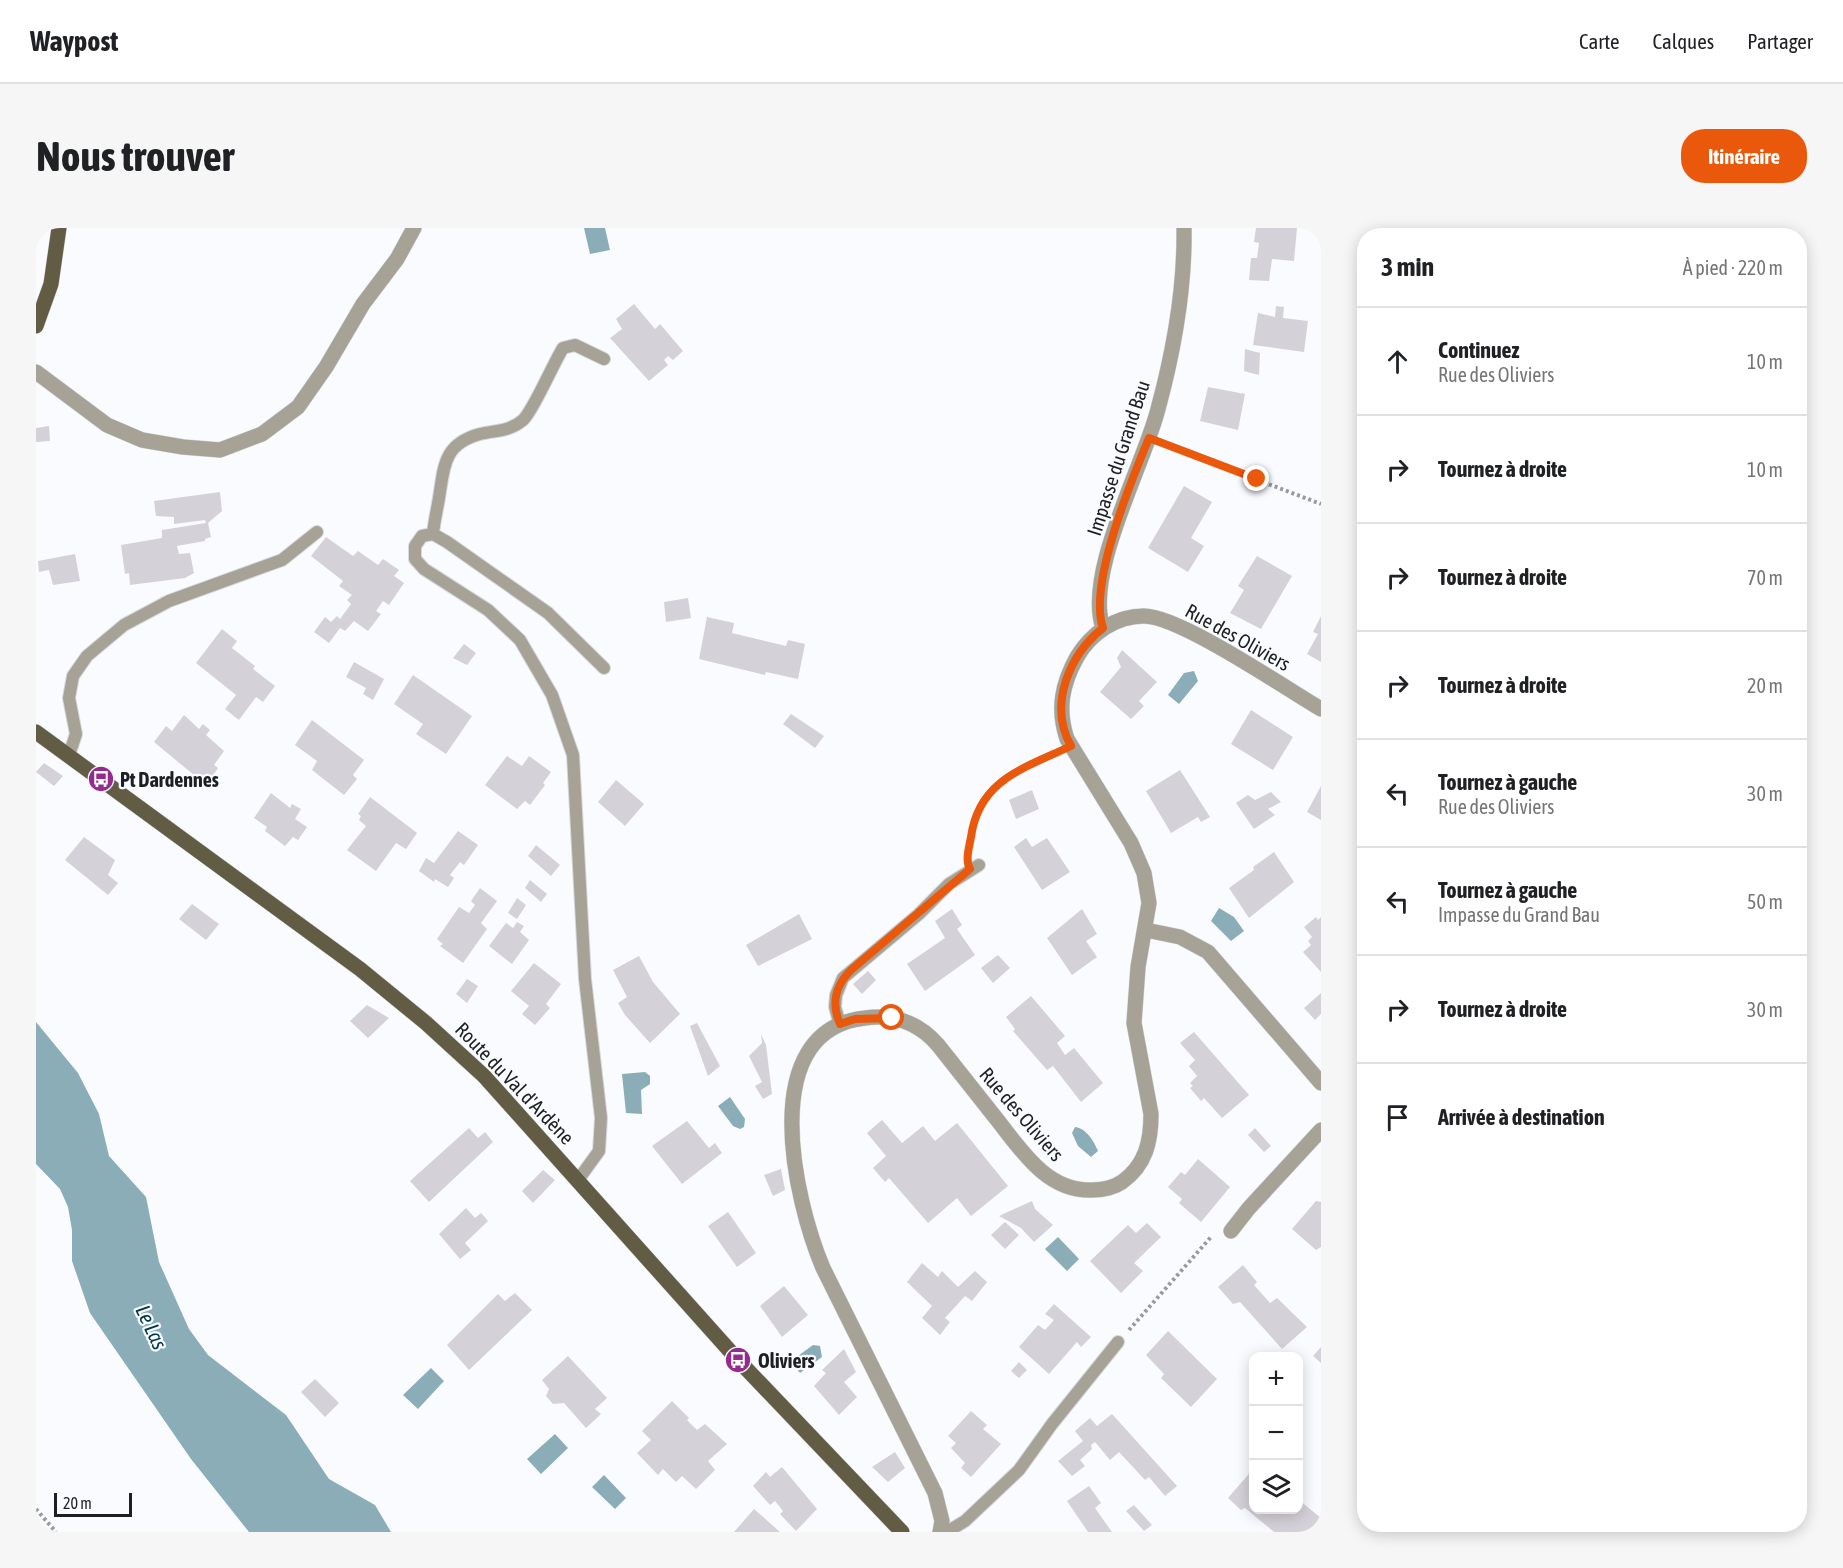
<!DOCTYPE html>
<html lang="fr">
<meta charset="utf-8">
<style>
:root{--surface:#fff;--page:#f6f6f6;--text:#202124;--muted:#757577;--line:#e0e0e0;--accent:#ea580c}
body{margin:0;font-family:"Asap Condensed",sans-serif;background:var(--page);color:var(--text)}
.controls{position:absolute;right:18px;bottom:18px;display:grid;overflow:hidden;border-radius:12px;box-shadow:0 3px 15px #0003}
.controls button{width:54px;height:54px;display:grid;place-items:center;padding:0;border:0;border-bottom:2px solid var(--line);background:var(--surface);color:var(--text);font:30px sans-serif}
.scale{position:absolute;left:18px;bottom:15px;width:78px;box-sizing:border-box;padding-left:6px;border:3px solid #1e1f21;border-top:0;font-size:16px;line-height:21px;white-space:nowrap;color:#1e1f21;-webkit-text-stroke:4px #f9fbff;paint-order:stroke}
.stop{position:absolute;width:18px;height:18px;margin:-14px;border:4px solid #ea580c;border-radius:50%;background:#fff}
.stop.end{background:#ea580c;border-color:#fff;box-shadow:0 2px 6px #0008}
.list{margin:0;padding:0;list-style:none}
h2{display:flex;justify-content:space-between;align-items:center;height:78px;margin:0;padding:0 24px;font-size:26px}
h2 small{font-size:20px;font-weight:400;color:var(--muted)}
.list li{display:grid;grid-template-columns:39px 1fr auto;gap:18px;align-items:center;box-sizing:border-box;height:108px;padding:0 24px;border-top:2px solid var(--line)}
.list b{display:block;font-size:22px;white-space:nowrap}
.list p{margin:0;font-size:20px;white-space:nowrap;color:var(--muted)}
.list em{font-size:20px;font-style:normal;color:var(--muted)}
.icon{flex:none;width:33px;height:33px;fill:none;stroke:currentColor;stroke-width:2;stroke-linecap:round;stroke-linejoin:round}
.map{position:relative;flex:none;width:1285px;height:1304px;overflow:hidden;border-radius:24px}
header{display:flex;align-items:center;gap:36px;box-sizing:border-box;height:84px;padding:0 30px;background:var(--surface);border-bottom:2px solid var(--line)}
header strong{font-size:28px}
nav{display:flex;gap:33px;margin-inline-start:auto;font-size:21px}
.intro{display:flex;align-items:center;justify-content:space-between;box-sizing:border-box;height:144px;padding:0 36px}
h1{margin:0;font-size:42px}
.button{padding:15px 27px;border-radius:24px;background:var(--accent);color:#fff;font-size:21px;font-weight:700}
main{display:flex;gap:36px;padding:0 36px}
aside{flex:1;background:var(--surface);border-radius:24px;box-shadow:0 3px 15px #0003}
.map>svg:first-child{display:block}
.water{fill:#8aadb8}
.building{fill:#d5d1d8}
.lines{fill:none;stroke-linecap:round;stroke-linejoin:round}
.service-casing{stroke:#d6d8db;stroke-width:14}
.minor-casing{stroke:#d6d8db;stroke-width:16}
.primary-casing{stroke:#d6d8db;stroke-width:16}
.path{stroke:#989a9d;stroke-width:4;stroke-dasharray:3 3;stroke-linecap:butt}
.service{stroke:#a6a396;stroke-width:12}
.minor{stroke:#a6a396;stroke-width:15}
.primary{stroke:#625c45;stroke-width:15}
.route{stroke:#ea580c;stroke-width:8}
.labels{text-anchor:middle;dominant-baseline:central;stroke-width:4.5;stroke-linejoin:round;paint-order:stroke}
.street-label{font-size:20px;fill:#1e1f21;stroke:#f9fbff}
.poi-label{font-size:20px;font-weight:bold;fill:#1e1f21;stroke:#f9fbff;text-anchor:start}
.water-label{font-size:21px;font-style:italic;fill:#003744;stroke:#f9fbff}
</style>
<header>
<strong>Waypost</strong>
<nav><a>Carte</a><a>Calques</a><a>Partager</a></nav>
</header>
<div class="intro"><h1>Nous trouver</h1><a class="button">Itinéraire</a></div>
<main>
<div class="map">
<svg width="1285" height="1304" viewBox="0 0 1285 1304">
<rect width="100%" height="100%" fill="#f9fbff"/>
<path class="water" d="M548,0H569L574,22L554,26Z
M1158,443L1162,453L1143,476L1132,467L1148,445Z
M1183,680L1198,689L1208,703L1195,713L1175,693Z
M0,794L42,845L63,886L73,928L110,969L123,1034L153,1101L172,1127L250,1187L293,1251L339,1277L355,1304H213L155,1231L54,1085L36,1033V1002L32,979L24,961L0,936Z
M609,844L614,848V856L605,862L606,886L590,885L586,846Z
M694,869L709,891L708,899L704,901L697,898L682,878Z
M1039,899C1050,900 1058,913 1062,923L1055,929L1042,918L1036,905Z
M1022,1009L1043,1031L1031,1043L1009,1021Z
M777,1117L784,1118L786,1129L764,1145L755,1133Z
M395,1140L408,1153L382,1181L367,1167Z
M519,1206L532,1220L505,1246L491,1231Z
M568,1247L590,1270L579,1281L556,1259Z"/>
<path class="building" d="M1220,0H1261L1258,33L1236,31L1233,53L1213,52L1215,30H1221L1223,15L1218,14Z
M598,76L619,101L624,96L647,123L637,132L632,128L628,132L632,137L613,153L574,110L586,101L580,91Z
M1240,78L1248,79L1247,90L1272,93L1268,124L1217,117L1222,85L1239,89Z
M1209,121L1224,125L1223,147L1208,143Z
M1172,159L1209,166L1202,202L1164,193Z
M13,198L14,213L0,214V200Z
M1148,258L1176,274L1155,310L1168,318L1152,344L1112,320Z
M184,264L186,283L172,295L175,309L169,311V313L141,318L143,326L154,325L158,345L149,350L94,357L93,345L89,346L85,317L126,310V302L170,295L169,292L138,296V289L120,288L118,273Z
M290,309L317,328L322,323L342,337L347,331L363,342L358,348L368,355L353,377L347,373L340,383L345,386L332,403L318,393L309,403L304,400L293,415L278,404L289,389L295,394L301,388L304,391L315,376L311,372L316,367L303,358L307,353L275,328Z
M39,326L44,353L17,357L13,342L3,344L2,333Z
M1221,328L1256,348L1225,401L1194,385L1208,362L1202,358Z
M652,370L655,390L630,394L628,374Z
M1285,388V434L1271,426L1282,406L1277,404Z
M671,389L698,395L696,405L750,418L752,412L769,416L762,451L730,444L729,447L663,431Z
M186,401L201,413L196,420L219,438L217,441L239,458L227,474L220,469L203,492L189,481L200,467L160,435Z
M428,416L440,425L431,437L417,430Z
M1086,422L1121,454L1103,473L1108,478L1095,491L1064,464L1085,439L1081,430Z
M318,434L348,451L337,472L327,466L330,460L310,449Z
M377,447L436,488L410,526L380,506L387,496L358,476Z
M1215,482L1257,509L1237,542L1195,516Z
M755,486L788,508L779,520L747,496Z
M148,487L163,501L167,496L174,502L170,507L188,523L178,537L182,540L170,557L118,514L130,498L136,503Z
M276,492L328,532L317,547L321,551L308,567L276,542L281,533L259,517Z
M471,528L486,538L493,528L515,544L507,555L509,557L494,577L489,573L481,581L449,557Z
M8,535L27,548L18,558L0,544Z
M1144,542L1174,589L1165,594L1162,589L1135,605L1110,563Z
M580,552L608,576L589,598L562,574Z
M1285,558V592L1271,584Z
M996,562L1003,581L980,591L973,572Z
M1235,564L1245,574L1232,581L1239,587L1218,601L1200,575L1212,567L1219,572Z
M235,565L254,580L256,576L265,581L259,591L271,599L262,612L257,609L249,618L229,603L231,599L218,590Z
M334,569L381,605L370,621L360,615L340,643L311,622L330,598L323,592L325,588L322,586Z
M422,603L442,617L428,637L424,634L414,647L418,650L412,659L399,651L398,654L383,643L390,630L398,635Z
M48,609L79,632L72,647L82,655L72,667L29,632Z
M990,610L996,619L1011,610L1034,644L1006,662L978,619Z
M500,617L524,637L515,648L492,628Z
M1238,624L1258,654L1213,690L1193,660L1218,642L1217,639Z
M494,652L511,666L505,674L489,660Z
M444,660L461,673L445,695L451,701L427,735L404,718L407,716L401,711L423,679L433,685L439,677L435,673Z
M481,670L490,677L481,691L472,685Z
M156,676L183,696L170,712L143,691Z
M916,681L926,697L921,701L939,727L889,763L871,736L909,710L899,693Z
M1046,681L1061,706L1050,713L1061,729L1036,747L1011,710Z
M763,686L776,711L722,738L710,717Z
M1280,689L1282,692L1285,689V744L1267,724L1275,717L1272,713L1276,709L1268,699Z
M481,694L488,698L484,704L493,712L476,736L453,718L470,695L477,700Z
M962,727L974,740L957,755L945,740Z
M603,728L617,754L644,786L614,815L589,787L582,775L591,769L577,742Z
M498,735L525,756L510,776L514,780L499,797L486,786L493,778L475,763Z
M832,743L840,752L826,766L817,756Z
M431,751L442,758L431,775L420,766Z
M1285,765V786L1279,792L1268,780Z
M995,768L1029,808L1021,815L1029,827L1038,820L1067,855L1045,874L1017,838L1011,842L977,803L979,801L970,789Z
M331,777L353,790L332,810L314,793Z
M661,795L684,838L672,848L654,798Z
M1158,804L1213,867L1186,890L1168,870L1165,873L1154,860L1157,858L1154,855L1161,848L1153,838L1159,832L1144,815Z
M725,806L730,817L736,866L727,871L719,858L726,854L713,828L726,815Z
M846,892L866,915L887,898L899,913L921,895L972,958L935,988L921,970L892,995L853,950L849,954L837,940L850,928L831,905Z
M651,893L673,920L679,915L686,925L646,956L616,918Z
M433,900L442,910L449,904L457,914L393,974L374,953Z
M1219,900L1235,918L1228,924L1212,907Z
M1162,931L1194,959L1165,994L1143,975L1146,971L1132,959L1145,944L1149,947Z
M745,941L749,962L737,968L728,947Z
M507,942L519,952L497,975L486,963Z
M996,973L999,981L1017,997L998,1014L985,1000L963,988Z
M1280,973L1285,974V1019L1280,1022L1256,1001Z
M430,980L439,990L445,985L452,993L429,1015L435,1022L424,1031L403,1006Z
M692,984L720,1025L701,1039L672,998Z
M969,994L983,1007L969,1021L955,1007Z
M1111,995L1125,1009L1098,1035L1107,1043L1085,1065L1054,1033L1092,997L1100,1005Z
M886,1035L902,1049L906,1043L922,1059L939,1043L951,1054L936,1073L929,1068L909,1090L914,1094L904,1107L886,1090L896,1078L871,1054Z
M1207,1037L1221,1054L1218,1057L1234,1075L1241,1070L1271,1099L1246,1121L1204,1074L1197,1076L1182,1059Z
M748,1058L772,1087L746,1109L724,1078Z
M479,1065L496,1082L433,1142L411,1117L462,1066L469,1073Z
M1018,1076L1055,1109L1045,1119L1041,1114L1013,1146L983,1119L1002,1097L1009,1102L1018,1092L1009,1086Z
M1132,1103L1181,1151L1155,1179L1125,1150L1128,1146L1110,1127Z
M1285,1119V1135L1277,1128Z
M808,1121L820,1144L808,1154L821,1169L803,1187L778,1158L790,1145L786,1142Z
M532,1128L571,1170L559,1181L565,1186L550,1200L528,1175L517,1176L510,1168L513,1161L506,1152Z
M983,1134L991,1142L983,1150L975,1143Z
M279,1151L303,1175L289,1189L265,1164Z
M636,1173L653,1190L651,1192L661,1202L669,1196L691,1216L672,1233L679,1242L660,1261L646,1248L640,1254L627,1241L622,1247L601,1225L615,1212L606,1203Z
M935,1183L951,1197L947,1201L965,1216L935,1249L925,1240L929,1235L915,1220L920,1215L912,1208Z
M1076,1186L1141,1258L1129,1268L1113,1249L1109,1252L1083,1224L1074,1232L1059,1214L1055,1217L1056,1221L1044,1232L1049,1238L1036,1248L1022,1233L1047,1213L1039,1203L1054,1190L1061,1198Z
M859,1224L869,1240L852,1254L836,1239Z
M746,1239L781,1281L760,1303L744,1286L747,1283L739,1273L734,1277L717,1258L730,1244L734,1249Z
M1218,1240V1282H1262L1263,1272L1285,1290V1304H1238L1209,1280L1205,1282L1192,1270Z
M1053,1258L1065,1275L1059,1280L1076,1304H1052L1031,1273Z
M1098,1277L1116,1297L1108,1303L1090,1283Z
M718,1281L744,1304H698Z"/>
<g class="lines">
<g class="service-casing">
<path id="service" d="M397,306C398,294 401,282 403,270C408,239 407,216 444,206C460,202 473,204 487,192C497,183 517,136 527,120L539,117L568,131
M33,527L40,506L33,470L37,448L51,428L88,397L133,373L246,332L281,304
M804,797L799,779L800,767L807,750L883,686L913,656L943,637
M542,952L563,923L565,890L549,751L537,527L516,467L484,412L452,382L388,341L379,331V318L386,308L397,306L411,314L512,385L568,440
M911,1304L929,1293L983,1242L1016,1196L1082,1114"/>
</g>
<g class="minor-casing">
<path id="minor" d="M0,144L71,197L106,212L147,219L184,222L226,206L262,179L290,139L327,76L361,31L378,0
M1067,400C1048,345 1108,237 1122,181C1138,122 1149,61 1148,0
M1110,702L1144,709L1172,724L1285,855
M1195,1003L1213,980L1285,902
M904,1304L906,1293L899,1265L787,1040C759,974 718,802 829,790C858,786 883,795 902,817C921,841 940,865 959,889C984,920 1010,964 1056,962C1067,962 1077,960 1086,954C1110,937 1115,913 1115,886L1098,795L1102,739L1113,675L1108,645L1095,615L1031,511C1021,481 1026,456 1041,429C1055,405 1080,388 1108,388C1144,388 1249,460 1285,481"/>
</g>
<g class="primary-casing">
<path id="primary" d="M0,98L15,56L23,0
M0,504L324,741L390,795L448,848L702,1132L866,1304"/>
</g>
<path class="path" d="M1132,218L1285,276
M933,620C942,557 966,550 1018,526
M1093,1102L1175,1009
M0,1281L20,1304"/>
<use href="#service" class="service"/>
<use href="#minor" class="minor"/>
<use href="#primary" class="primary"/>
</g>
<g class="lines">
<path class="route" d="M856,790L819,791L804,796C795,775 799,758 815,742L934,641C929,632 933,620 935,609C943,551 989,540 1035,518C1012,477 1033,427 1067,400C1052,357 1095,253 1113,210L1221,251"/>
</g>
<defs>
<g id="bus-disc" transform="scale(1.35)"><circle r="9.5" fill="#952b8e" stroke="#f9fbff"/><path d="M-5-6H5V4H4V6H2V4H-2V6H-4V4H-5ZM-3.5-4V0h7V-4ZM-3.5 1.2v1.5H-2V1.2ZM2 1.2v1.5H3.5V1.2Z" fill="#fff"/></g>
</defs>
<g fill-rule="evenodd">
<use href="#bus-disc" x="65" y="551"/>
<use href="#bus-disc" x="702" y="1132"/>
</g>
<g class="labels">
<g class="street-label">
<text transform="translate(1082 230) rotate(-72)">Impasse du Grand Bau</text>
<text transform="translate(1202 409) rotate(29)">Rue des Oliviers</text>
<text transform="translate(479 855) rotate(46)">Route du Val d'Ardène</text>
<text transform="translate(986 886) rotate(49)">Rue des Oliviers</text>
</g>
<g class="poi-label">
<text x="84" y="551">Pt Dardennes</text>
<text x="722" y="1132">Oliviers</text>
</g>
<g class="water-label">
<text transform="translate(116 1099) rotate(65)">Le Las</text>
</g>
</g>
</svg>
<div class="controls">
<button>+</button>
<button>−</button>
<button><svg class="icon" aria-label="layers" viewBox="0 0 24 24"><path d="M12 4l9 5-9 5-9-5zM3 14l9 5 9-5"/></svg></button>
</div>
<div class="scale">20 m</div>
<div class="stop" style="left:856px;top:790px"></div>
<div class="stop end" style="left:1221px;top:251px"></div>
</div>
<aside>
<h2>3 min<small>À pied · 220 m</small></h2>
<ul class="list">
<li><svg class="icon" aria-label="ahead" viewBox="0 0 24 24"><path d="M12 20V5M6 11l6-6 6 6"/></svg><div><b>Continuez</b><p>Rue des Oliviers</p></div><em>10 m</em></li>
<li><svg class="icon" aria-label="right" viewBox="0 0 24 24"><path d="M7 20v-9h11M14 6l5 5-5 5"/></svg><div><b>Tournez à droite</b></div><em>10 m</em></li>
<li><svg class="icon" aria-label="right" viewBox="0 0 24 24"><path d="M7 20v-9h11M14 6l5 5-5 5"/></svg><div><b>Tournez à droite</b></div><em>70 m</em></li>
<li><svg class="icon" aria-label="right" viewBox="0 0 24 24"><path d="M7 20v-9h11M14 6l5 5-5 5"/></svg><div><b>Tournez à droite</b></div><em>20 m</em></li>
<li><svg class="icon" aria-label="left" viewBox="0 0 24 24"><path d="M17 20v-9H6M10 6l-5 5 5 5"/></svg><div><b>Tournez à gauche</b><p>Rue des Oliviers</p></div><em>30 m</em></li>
<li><svg class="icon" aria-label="left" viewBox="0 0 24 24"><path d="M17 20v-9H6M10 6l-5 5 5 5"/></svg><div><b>Tournez à gauche</b><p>Impasse du Grand Bau</p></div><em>50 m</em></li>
<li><svg class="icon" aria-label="right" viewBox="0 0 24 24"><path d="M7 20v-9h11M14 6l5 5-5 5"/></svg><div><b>Tournez à droite</b></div><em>30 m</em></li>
<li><svg class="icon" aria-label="arrive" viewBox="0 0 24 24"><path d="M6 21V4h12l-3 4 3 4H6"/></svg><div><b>Arrivée à destination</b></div></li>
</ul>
</aside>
</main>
